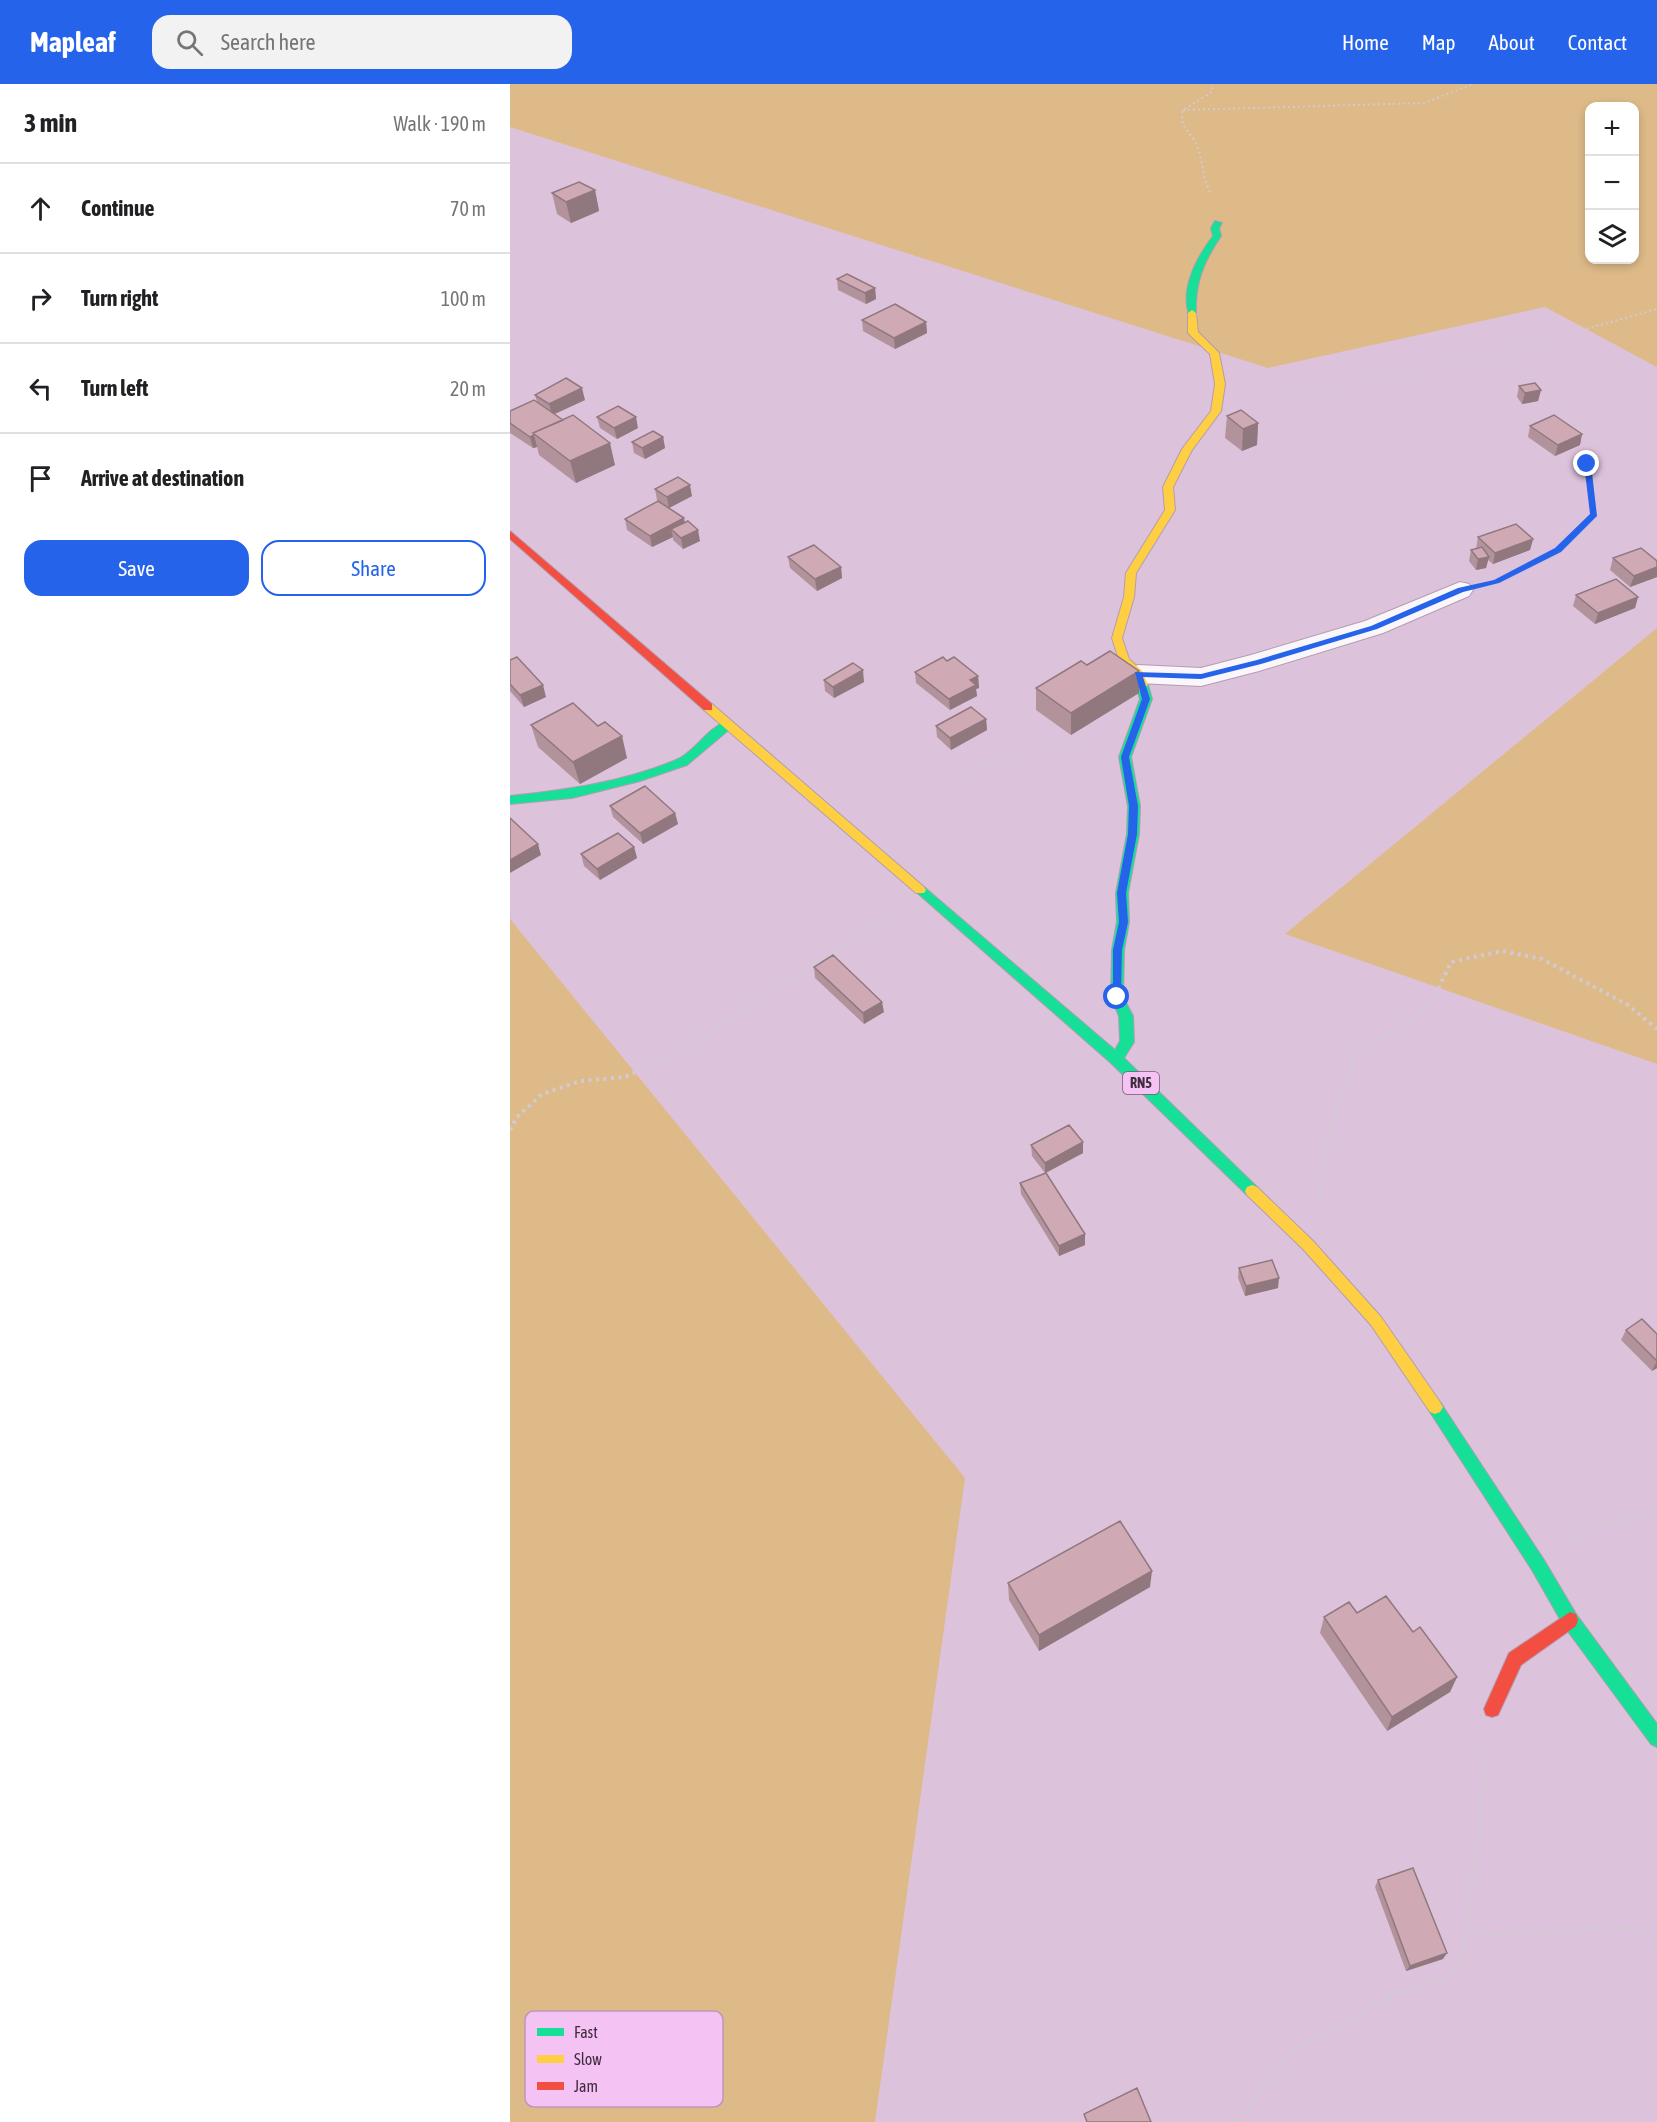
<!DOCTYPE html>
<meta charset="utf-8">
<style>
:root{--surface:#fff;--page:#f2f2f2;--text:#202124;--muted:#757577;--line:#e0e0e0;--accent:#2563eb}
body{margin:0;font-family:"Asap Condensed",sans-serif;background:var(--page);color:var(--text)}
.controls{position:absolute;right:18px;top:18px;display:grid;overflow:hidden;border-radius:12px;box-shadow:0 3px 9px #0003}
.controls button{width:54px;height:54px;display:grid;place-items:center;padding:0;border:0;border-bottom:2px solid var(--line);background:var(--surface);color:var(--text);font:30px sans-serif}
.stop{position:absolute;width:18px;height:18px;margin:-14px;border:4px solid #2563eb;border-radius:50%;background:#fff}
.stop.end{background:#2563eb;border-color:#fff;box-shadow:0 2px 6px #0008}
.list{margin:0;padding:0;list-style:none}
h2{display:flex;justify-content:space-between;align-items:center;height:78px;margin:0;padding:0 24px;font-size:26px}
h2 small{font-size:20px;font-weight:400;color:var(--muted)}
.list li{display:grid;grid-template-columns:39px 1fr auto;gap:18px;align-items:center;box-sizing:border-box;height:90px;padding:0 24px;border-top:2px solid var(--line)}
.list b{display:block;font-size:22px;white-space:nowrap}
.list em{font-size:20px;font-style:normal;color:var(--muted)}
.actions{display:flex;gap:12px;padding:18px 24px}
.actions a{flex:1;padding:14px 0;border:2px solid var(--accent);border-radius:18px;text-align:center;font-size:21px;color:var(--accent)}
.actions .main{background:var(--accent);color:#fff}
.icon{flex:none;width:33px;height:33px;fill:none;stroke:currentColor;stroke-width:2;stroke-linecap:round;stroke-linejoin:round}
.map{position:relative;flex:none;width:1147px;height:2038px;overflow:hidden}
header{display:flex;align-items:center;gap:36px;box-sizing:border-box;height:84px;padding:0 30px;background:var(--accent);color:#fff}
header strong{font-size:28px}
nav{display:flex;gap:33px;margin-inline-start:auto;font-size:21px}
.search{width:420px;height:54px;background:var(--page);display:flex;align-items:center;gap:15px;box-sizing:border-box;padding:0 21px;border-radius:18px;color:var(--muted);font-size:22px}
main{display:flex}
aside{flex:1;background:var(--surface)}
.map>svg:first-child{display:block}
.green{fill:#deba88;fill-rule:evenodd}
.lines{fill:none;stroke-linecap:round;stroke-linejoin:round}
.street-casing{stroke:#b29db1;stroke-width:2}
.fast-casing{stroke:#b29db1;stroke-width:2}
.slow-casing{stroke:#b29db1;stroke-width:2}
.jam-casing{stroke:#b29db1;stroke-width:2}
.path-far3{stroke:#d2cad2;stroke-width:2;stroke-dasharray:2 3;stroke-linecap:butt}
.path-far2{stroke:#d2cad2;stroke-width:3;stroke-dasharray:2 4;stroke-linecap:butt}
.path-far1{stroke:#d2cad2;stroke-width:4;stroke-dasharray:3 4.5;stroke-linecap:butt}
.path{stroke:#d2cad2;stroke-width:4.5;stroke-dasharray:4 6;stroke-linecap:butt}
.street{fill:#faf6fa;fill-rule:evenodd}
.fast{fill:#16e098;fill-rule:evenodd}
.slow{fill:#ffcf43;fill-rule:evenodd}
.jam{fill:#f24e42;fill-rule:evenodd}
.wall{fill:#b2929b}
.shaded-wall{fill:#91777e}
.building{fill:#cfaab4;stroke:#91777e;stroke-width:1.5}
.route{fill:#2563eb}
.labels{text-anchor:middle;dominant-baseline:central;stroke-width:4.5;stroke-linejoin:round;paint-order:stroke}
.shield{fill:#f5c3f3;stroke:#765975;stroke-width:1.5}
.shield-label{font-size:14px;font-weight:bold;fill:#3f2c3f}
.key{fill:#f5c3f3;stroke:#be96bd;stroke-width:1.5}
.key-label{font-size:16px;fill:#3f2c3f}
</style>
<header>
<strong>Mapleaf</strong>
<div class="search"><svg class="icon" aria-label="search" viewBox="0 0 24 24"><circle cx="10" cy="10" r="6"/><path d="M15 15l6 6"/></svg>Search here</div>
<nav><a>Home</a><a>Map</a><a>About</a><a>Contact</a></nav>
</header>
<main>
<aside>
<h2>3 min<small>Walk · 190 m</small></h2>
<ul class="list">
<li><svg class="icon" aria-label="ahead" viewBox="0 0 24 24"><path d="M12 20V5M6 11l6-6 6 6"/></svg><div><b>Continue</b></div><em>70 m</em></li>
<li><svg class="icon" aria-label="right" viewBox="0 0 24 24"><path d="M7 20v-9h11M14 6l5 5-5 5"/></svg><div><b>Turn right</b></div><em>100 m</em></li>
<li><svg class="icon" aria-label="left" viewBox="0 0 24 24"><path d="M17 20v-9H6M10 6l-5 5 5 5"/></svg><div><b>Turn left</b></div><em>20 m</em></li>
<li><svg class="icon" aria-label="arrive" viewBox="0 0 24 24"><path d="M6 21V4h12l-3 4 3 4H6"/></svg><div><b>Arrive at destination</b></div></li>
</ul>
<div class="actions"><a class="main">Save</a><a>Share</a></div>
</aside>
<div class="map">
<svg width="1147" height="2038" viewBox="0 0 1147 2038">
<rect width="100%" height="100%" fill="#ddc2dc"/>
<path class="green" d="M0,0H1147V283L1035,223L758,284L0,43ZM1080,22H1124V176H1080Z
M1147,544V980L775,850Z
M0,835L455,1394L365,2038H0Z"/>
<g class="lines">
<g class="street-casing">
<path id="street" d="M950,498L959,500L963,506L959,512L873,549L749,587L691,602L628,599L618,596L614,590L618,584L628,581L691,584L741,571L855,537Z"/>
</g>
<g class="fast-casing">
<path id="fast" d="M705,137L712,139L709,144L711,152C694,177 685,198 686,229L679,231C670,204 687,173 703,152L701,144Z
M632,597L638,601L642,615L621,673L630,722L629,750L618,809L619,838L614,866L613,913L623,932L624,958L614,974L747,1103L749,1107L747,1111H737L601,979L404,806L406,803H414L605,966L610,957L609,932L601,913L602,866L607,838L606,809L617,750L618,722L609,673L630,615L626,601Z
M217,637L223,641L221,644L177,681L130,697L62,714L0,720V712C57,706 113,698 166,676C185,668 197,644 217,637Z
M925,1316L930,1318L1034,1476L1066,1530L1147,1640V1663L1141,1660L1054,1542L1022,1486L920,1328L917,1323L920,1318Z"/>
</g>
<g class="slow-casing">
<path id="slow" d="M682,226L686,229L688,248L709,269L715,300L711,327L682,366L663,403L665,426L626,489L624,513L612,554L619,575L632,587L638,601L632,605L628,604L623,591L609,576L602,554L614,513L616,489L655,426L653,403L672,365L701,327L705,300L700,270L678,249V229Z
M198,619L202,620L414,803L416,806L414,809H406L194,626L192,623Z
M742,1101L747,1103L803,1157L871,1233L930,1318L933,1323L930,1328L925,1330L920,1328L861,1241L793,1165L737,1111L735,1107L737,1103Z"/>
</g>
<g class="jam-casing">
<path id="jam" d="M0,447L202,620V626H194L0,455Z
M1060,1528L1066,1530L1068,1536L1066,1542L1011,1581L988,1631L982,1633L976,1631L974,1625L999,1569Z"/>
</g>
<path class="path-far3" d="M673,26L914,19L963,0
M700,108C691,92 694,72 684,56C676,44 670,42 673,26L702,8V0
M998,267L1019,294L1078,350
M745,319L998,267L1147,225"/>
<path class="path-far2" d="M983,498L1048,466L1084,430L1077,380L1081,352L1077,348
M443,689L581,653"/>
<path class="path-far1" d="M0,1046L7,1033L32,1010L70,997L115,993L178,962L381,831
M808,1112L820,1049L844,972L921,920L941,878L992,867L1032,875L1118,921L1147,945"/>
<path class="path" d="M1063,1455L1093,1440L1147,1430
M957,1852L1121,1844L1147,1857
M725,2038L783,1967L887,1909L940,1893L952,1879L978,1668"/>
<use href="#street" class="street"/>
<use href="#fast" class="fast"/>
<use href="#slow" class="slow"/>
<use href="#jam" class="jam"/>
</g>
<path class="wall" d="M85,106L89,127L61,139L47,130L42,109Z
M327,195L365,204L366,215L356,220L328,206Z
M352,236L416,238L417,249L385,265L353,247Z
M1009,302L1031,306L1028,317L1012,320L1007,313Z
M25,311L75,316L45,330L105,381L66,399L29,371L27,363L23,364L0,349V327L27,318Z
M717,332L748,339L747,361L732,367L715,354Z
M87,333L128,344L107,355L90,344Z
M1020,342L1072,350L1070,361L1045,372L1018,353Z
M153,353L155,364L135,375L124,369L122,358Z
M145,405L182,412L159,424L175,439L190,457L173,465L163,456V453L142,463L117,446L115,435L148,417L147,416Z
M968,453L1023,455L1020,466L983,480L978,476L976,484L966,486L959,477L961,466L966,465Z
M278,473L331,483L332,494L307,507L280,484Z
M1103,474L1147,477V493L1120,503L1100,486Z
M1066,511L1128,513L1125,524L1085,540L1063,522Z
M0,576L36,613L14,623L0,607Z
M437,577L468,592L469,604L466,605L467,612L440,626L406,599L405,588Z
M577,581L629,587V609L561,651L526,626V604Z
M314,596L354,598L324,614L315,607Z
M476,635L477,646L441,666L427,653L426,642Z
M21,641L88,642L117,674L70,700L28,663Z
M100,722L165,729L168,740L133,760L103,733Z
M124,763L127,774L90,796L74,782L71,770Z
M304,883L374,928L354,940L305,894Z
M521,1061L573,1069L536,1089L575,1161L549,1172L511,1110L510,1099L535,1089L522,1072Z
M729,1184L768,1204L735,1212L728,1194Z
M1116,1246L1147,1250V1284L1142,1287L1111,1256Z
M498,1499L640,1503L529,1567L499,1516Z
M847,1529L903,1548L947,1593L940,1608L877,1647L810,1549L814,1533Z
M868,1796L933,1875L896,1887L865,1803Z"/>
<path class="shaded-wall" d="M85,106L89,127L61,139L56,118Z
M365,204L366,215L356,220L355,209Z
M416,238L417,249L385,265L384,254Z
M72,304L75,316L42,331L39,320Z
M1031,306L1028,317L1012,320L1015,309Z
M126,333L128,344L107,355L104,344Z
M748,339L747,361L732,367L733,345Z
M1072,350L1070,361L1045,372L1048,361Z
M24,351L27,363L23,364L20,353Z
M153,353L155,364L135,375L132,364Z
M100,359L105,381L66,399L60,377Z
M180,401L182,412L159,424L157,413Z
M174,434L176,446L161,445L163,453L142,463L140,452Z
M188,446L190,457L173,465L171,454Z
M1023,455L1020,466L983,480L985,469Z
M979,473L976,484L966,486L968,475Z
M331,483L332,494L307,507L305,495Z
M1147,483V493L1120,503L1124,492Z
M1128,513L1125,524L1085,540L1088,529Z
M353,586L354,598L324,614L323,603Z
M629,587V609L561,651V629Z
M468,592L469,604L466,605L467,612L440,626L439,615L460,596Z
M33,601L36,613L14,623L10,611Z
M476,635L477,646L441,666L440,654Z
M112,652L117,674L70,700L63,678Z
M165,729L168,740L133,760L130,749Z
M28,760L31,771L0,789V776Z
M124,763L127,774L90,796L87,785Z
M372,918L374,928L354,940L353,929Z
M573,1058V1069L535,1089V1079Z
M575,1150V1161L549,1172V1162Z
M769,1194L768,1204L735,1212L736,1202Z
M1147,1277V1284L1142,1287Z
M642,1487L640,1503L529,1567V1551Z
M947,1593L940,1608L877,1647L882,1633Z
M937,1869L933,1875L896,1887L900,1882Z"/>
<path class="building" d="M69,98L85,106L56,118L42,109Z
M337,190L365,204L355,209L327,195Z
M385,220L416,238L384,254L352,236Z
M56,294L72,304L39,320L25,311Z
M1025,299L1031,306L1015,309L1009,302Z
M24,316L53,336L23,349L24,351L20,353L0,339V327Z
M108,322L126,333L104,344L87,333Z
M731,326L748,339L733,345L717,332Z
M63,331L100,359L60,377L23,349Z
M1044,331L1072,350L1048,361L1020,342Z
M143,347L153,353L132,364L122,358Z
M168,393L180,401L157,413L145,405Z
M148,417L174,434L140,452L115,435Z
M178,437L188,446L171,454L161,445Z
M1006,440L1023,455L985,469L968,453Z
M304,461L331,483L305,495L278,473Z
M972,463L979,473L968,475L961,466Z
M1131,464L1147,477V483L1124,492L1103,474Z
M1106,495L1128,513L1088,529L1066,511Z
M600,567L629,587L561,629L526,604L571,577L577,581Z
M7,573L33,601L10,611L0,600V576Z
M433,573L437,577L444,573L468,592L460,596L466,601L439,615L405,588Z
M343,579L353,586L323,603L314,596Z
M63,619L88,642L95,638L112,652L63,678L21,641Z
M461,623L476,635L440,654L426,642Z
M135,702L165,729L130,749L100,722Z
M0,734L28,760L0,776Z
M108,749L124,763L87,785L71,770Z
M323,871L372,918L353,929L304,883Z
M559,1041L573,1058L535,1079L521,1061Z
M536,1089L575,1150L549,1162L510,1099Z
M762,1176L769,1194L736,1202L729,1184Z
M1132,1235L1147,1250V1277L1116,1246Z
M610,1437L642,1487L529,1551L498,1499Z
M876,1512L903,1548L910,1543L947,1593L882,1633L814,1533L839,1518L847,1529Z
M903,1784L937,1869L900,1882L868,1796Z
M627,2004L641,2038H577L574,2030Z"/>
<path class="route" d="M1077,378L1081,380L1087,432L1051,468L989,499L953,508L867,545L751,580L691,595L633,593L640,615L619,673L628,722L627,750L616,809L618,838L612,866L611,913L607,917L603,916V866L609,838L607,809L618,750L619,722L611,673L632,615L625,588L691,590L747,576L861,542L948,504L984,496L1045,464L1080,430L1074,380Z"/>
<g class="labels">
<rect class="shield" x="613" y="988" width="36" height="22" rx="4.5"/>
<g class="shield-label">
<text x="631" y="999">RN5</text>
</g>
</g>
<rect x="15" y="1927" width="198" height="96" rx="9" class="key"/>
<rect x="27" y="1944" width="27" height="8" fill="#16e098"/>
<rect x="27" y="1971" width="27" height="8" fill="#ffcf43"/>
<rect x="27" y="1998" width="27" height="8" fill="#f24e42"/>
<g class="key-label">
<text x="64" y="1954">Fast</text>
<text x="64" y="1981">Slow</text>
<text x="64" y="2008">Jam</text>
</g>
</svg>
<div class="controls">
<button>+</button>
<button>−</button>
<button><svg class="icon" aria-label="layers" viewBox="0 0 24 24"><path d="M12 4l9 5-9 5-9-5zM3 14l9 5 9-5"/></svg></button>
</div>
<div class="stop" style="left:607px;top:913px"></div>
<div class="stop end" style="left:1077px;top:380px"></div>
</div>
</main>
